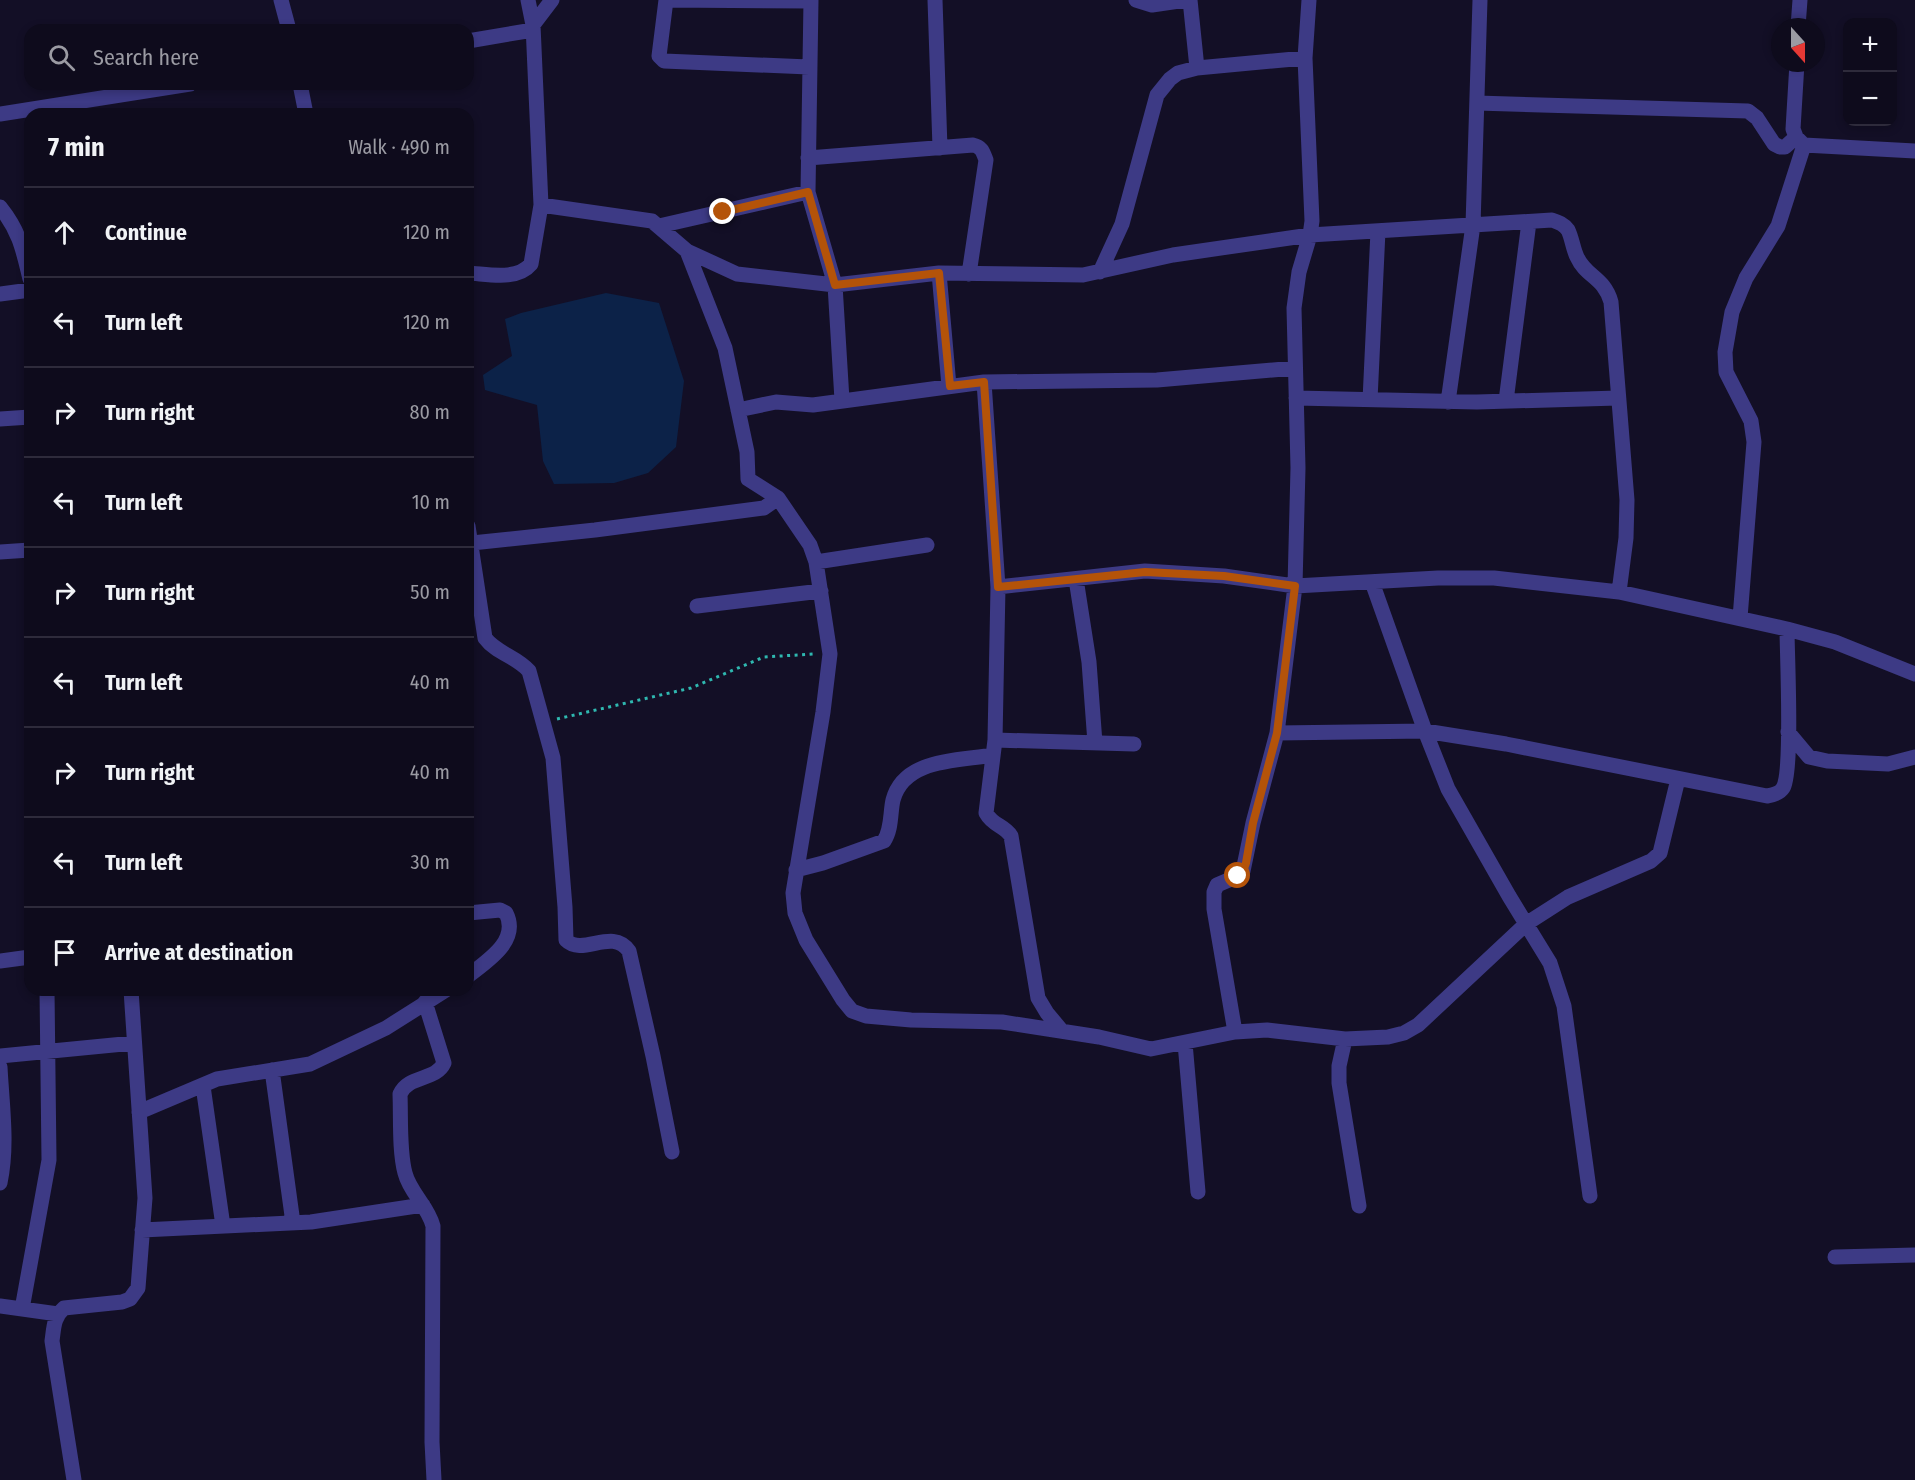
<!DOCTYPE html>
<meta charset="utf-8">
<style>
:root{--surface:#0e0b1c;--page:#171425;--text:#f1f3f6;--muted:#9b9ba3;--line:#2e2b3b}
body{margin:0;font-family:"Fira Sans Condensed",sans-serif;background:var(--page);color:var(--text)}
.controls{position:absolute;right:18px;top:18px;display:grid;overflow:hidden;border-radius:12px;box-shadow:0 3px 9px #0003}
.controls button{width:54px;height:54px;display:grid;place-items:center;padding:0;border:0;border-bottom:2px solid var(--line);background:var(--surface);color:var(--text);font:30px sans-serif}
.compass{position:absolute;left:1771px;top:18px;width:54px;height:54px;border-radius:50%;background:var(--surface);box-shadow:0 3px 9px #0003;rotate:159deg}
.stop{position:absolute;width:18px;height:18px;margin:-14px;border:4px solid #b45309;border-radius:50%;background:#fff}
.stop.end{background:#b45309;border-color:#fff;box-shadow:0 2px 6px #0008}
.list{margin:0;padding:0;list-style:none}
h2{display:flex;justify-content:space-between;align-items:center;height:78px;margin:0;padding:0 24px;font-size:26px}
h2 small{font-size:20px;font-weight:400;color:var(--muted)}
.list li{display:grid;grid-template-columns:39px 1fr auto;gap:18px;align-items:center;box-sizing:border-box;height:90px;padding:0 24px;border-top:2px solid var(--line)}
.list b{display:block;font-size:22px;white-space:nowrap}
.list em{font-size:20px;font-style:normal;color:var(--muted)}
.icon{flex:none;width:33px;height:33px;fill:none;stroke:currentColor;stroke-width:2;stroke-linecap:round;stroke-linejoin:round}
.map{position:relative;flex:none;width:1915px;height:1480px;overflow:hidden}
.search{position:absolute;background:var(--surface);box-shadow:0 3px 9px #0003;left:24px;top:24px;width:450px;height:66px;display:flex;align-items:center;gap:15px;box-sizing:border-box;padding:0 21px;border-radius:18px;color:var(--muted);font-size:22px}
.panel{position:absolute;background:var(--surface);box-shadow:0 3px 9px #0003;left:24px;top:108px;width:450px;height:888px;border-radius:18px}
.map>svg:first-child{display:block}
.water{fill:#0c2248}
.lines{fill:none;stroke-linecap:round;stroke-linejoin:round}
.path{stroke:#2fb8b0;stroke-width:3;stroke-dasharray:3 4.5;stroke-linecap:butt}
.minor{stroke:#3d3a85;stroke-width:15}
.route{stroke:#b45309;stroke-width:8}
</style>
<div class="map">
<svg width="1915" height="1480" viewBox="0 0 1915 1480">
<rect width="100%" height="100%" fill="#130f26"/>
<path class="water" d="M606,293L659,303L684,381L676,447L648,473L614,483L554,484L543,461L537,405L485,390L483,375L512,356L505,319L521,313Z"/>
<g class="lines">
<path class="path" d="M557,719L691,688L764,657L814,654"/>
<path class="minor" d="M281,0L289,30
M666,0L659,56L664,61L809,67
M666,0L811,1
M811,0L808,192L835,285L842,400
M935,0L940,148
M1136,0L1152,5L1186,0
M1190,0L1197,68
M533,25L552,0
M1798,27L1800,0
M468,41L533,30
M1797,63L1793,129L1796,137L1804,145L1915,151
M300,84L306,114
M1477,103L1748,111L1757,118L1774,144L1780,147H1785L1796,137
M0,114L190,84
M808,158L973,145C982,147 983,152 986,160L969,274
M541,205L652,221L687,251L737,274L835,285L939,273L1083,275L1173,255L1310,235L1552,220C1558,222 1564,224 1568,230C1572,238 1573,249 1577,257C1586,277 1604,277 1611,302L1627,500L1626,538L1619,592
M0,207C20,232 23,250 30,279
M659,226L808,192
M687,251L725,348L747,452L748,479L778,498L810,545L816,562L830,654L823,712L793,893L795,913L806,940L843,1000L852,1011L866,1016L911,1020L1002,1022L1099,1037L1151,1049L1235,1032L1267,1030L1345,1039L1388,1037L1404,1033L1418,1025L1526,924L1568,897L1651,861L1660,853L1678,779
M1100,272L1122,224L1157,95L1170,79L1178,73L1197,68L1305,58
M468,273C488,274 517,281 531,264L541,205L533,25L528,0
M939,273L949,386
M0,294L30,290
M984,382L998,587L995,740L986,813C993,826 1004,825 1011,836L1038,998L1047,1013L1062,1031
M1296,398L1477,402L1618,398
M1370,400L1378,231
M1506,401L1529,222
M1448,402L1473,225L1480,0
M738,410L776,402L813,405L984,382L1157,380L1295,368
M0,419L30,417
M468,526L485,638C496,653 517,657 529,671L553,758L565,907L566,940C583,957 612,927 629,951L653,1056L672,1152
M472,543L595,530L764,508L778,498
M0,552L30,550
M816,562L927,545
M1076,579L1089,662L1095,743
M1372,582L1425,731L1448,789L1509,896L1550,963L1564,1006L1590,1196
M998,587L1145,571L1224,576L1295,586L1438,578H1494L1619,592L1787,629L1835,642L1915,674
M697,606L821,591
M1740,618L1754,442L1751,421L1726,372L1725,352L1732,312L1746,278L1778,226L1804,145
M1788,732L1809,757L1827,761L1888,764L1915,757
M1277,733L1425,731L1506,744L1767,796C1773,795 1780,793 1783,788C1793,772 1787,654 1787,629
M995,740L1134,744
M796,870L823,863L884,841C892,829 890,813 893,800C904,758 959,761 993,755
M468,913L500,910L506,913C520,941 487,961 468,976
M0,961L30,957
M425,1002L444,1063C436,1081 408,1075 400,1094C401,1117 399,1151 405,1173C410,1193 428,1206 433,1226L432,1442L434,1480
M1235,1032L1214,909V892L1217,885L1238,876L1243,871L1253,823L1277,733L1295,586L1298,468L1294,308L1299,272L1310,235L1312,221L1305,58L1309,0
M1345,1039L1339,1066V1083L1359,1206
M1185,1043L1198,1192
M0,1056L134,1043
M0,1067C2,1106 8,1145 0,1183
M272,1070L293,1223
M203,1086L223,1226
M139,1112L217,1079L310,1064L386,1028L446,990
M142,1230L311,1222L423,1205
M1835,1257L1915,1255
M0,1306L58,1314
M22,1309L49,1160L47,990
M74,1480L52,1341C54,1328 53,1318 64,1308L122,1302L130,1299L138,1288L145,1198L131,990"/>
</g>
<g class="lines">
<path class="route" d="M723,212L808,192L835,285L939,273L950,386L984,382L998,587L1145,572L1224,576L1295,586L1277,733L1253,823L1246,863L1243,871L1238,876"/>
</g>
</svg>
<div class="controls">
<button>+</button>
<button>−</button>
</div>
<svg class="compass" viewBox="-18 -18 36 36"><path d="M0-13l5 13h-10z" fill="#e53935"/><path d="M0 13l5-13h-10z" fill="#9b9ba3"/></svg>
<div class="stop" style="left:1238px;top:876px"></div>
<div class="stop end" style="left:723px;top:212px"></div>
<div class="search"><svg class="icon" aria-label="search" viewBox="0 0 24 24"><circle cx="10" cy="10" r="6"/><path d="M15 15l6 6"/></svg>Search here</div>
<section class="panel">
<h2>7 min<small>Walk · 490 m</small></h2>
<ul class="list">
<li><svg class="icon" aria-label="ahead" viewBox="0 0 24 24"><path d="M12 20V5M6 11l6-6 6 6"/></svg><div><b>Continue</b></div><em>120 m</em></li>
<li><svg class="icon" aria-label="left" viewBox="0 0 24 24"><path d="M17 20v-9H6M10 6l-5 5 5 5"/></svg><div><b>Turn left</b></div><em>120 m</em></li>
<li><svg class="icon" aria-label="right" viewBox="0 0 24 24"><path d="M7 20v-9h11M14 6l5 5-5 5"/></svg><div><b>Turn right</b></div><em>80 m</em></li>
<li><svg class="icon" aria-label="left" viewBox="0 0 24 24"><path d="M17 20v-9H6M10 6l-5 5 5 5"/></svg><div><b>Turn left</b></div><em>10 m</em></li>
<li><svg class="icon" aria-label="right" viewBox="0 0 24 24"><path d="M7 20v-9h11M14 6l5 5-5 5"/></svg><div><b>Turn right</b></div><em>50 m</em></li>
<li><svg class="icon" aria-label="left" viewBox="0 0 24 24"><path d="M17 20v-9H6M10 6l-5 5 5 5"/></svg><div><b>Turn left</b></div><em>40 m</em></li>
<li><svg class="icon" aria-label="right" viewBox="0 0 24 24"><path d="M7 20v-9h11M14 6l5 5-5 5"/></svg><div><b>Turn right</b></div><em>40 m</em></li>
<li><svg class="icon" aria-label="left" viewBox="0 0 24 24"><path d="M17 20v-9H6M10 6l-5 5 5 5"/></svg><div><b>Turn left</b></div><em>30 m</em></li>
<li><svg class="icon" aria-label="arrive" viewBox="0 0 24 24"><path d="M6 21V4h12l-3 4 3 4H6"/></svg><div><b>Arrive at destination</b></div></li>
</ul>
</section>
</div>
